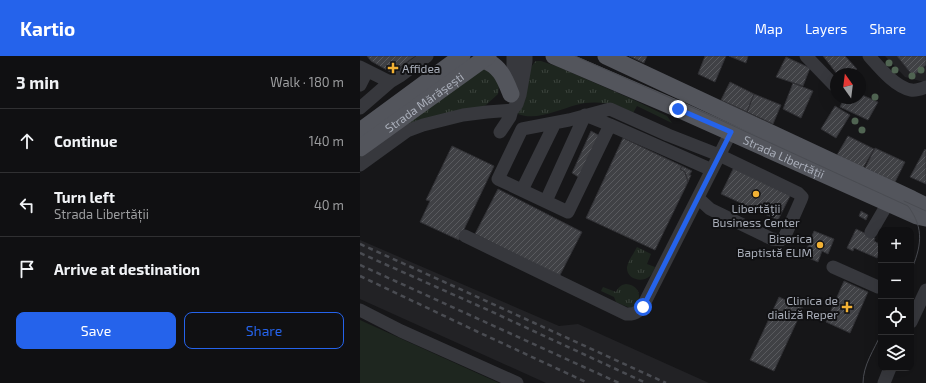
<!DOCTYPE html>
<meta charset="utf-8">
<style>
:root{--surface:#101012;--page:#1e1e20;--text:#f1f3f6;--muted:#9c9d9f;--line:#303032;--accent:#2563eb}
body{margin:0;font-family:"Exo 2",sans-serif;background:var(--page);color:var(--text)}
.controls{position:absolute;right:12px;bottom:12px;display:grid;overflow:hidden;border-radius:8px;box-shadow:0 4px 16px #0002}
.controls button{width:36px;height:36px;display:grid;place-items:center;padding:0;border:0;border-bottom:1px solid var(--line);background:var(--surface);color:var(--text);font:20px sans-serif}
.compass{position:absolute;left:470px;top:12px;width:36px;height:36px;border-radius:50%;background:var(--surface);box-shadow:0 4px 16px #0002;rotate:346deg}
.stop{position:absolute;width:12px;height:12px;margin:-9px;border:3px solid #2563eb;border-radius:50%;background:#fff}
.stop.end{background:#2563eb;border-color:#fff;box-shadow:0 1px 4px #0008}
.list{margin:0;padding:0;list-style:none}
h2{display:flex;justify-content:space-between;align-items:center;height:52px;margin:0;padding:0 16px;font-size:17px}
h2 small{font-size:13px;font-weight:400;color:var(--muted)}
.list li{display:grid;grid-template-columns:26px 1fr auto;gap:12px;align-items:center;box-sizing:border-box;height:64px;padding:0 16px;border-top:1px solid var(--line)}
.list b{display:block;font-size:15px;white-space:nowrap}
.list p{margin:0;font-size:13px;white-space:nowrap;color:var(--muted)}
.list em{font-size:13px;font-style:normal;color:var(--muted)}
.actions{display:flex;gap:8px;padding:12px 16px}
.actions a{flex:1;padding:9px 0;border:1px solid var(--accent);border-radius:8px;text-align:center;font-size:14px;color:var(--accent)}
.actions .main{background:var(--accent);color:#fff}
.icon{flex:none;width:22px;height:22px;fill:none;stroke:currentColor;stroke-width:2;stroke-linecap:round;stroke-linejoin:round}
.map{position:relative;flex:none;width:566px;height:327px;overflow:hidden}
header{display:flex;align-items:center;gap:24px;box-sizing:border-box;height:56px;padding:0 20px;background:var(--accent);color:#fff}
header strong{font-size:19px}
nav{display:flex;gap:22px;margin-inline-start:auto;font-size:14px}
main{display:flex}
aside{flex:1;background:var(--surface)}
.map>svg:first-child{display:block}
.built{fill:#222225}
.grass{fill:url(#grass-tufts)}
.park{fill:#1e261f}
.building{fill:url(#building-hatch);stroke:#303034}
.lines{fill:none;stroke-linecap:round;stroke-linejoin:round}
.minor{stroke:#37383d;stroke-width:13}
.major{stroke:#53555c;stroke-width:17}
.tram{stroke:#4a4c52;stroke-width:1}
.rail{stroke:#4a4c52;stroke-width:2.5;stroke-dasharray:5 4;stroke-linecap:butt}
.tree{fill:#506452}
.route{stroke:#2563eb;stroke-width:5}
.poi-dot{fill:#f2b134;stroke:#111113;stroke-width:1.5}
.labels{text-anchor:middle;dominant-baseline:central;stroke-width:4;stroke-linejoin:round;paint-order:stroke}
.poi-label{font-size:12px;fill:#a8adb8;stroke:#111113;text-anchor:end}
.street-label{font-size:12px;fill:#a8adb8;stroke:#111113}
</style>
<header>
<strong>Kartio</strong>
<nav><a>Map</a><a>Layers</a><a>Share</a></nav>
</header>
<main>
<aside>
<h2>3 min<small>Walk · 180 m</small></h2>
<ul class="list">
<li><svg class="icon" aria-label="ahead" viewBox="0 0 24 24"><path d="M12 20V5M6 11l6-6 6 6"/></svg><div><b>Continue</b></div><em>140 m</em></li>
<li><svg class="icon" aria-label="left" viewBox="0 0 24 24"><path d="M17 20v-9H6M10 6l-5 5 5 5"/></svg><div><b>Turn left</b><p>Strada Libertății</p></div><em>40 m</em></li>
<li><svg class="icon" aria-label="arrive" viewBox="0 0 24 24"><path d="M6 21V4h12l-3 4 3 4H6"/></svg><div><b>Arrive at destination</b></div></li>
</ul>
<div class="actions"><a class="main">Save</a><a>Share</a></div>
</aside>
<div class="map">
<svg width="566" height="327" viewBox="0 0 566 327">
<defs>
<pattern id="grass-tufts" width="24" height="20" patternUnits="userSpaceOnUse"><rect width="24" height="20" fill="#1e261f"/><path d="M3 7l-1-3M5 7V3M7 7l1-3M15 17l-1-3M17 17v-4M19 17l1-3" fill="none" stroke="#3c433d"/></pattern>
<pattern id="building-hatch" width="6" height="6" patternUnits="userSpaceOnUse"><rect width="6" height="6" fill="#404145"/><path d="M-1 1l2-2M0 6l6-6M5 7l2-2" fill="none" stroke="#595a5e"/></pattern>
</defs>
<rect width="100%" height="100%" fill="#161618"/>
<path class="built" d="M525,0H566V25L564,26L545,21Z
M0,184L199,270L218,268L349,327H186L0,243Z"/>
<path class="grass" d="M176,5H181L196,10L274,44L307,60L312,67L277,50L273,57C268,55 264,52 259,50C245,46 229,45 216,49C198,54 176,65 158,58C161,45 166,13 176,5Z
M131,9L139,30L138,38L126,49L116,54L77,62L0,103V85Z
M277,191L291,198L287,208L295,211C294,214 293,217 290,220C283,227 266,224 267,211C268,205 274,197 277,191Z
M266,228C281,229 284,246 270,252L256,246L254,241L241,235L243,231L256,236C258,232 260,229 266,228Z"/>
<path class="park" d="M0,264L139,327H0Z"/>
<path class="building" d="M7,0H55L32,17L11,5Z
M269,0H287L284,7Z
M345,0H366L355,26L338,18Z
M369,0H388L386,7Z
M463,0H485L497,13L490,18H477Z
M537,0H566V9L553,20Z
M426,1L450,12L443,30L416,21Z
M370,26L394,38L387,56L361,44Z
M433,27L453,35L441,62L423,53Z
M394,38L421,49L413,68L387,56Z
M500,38L518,46L508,64L480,51L484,42H500Z
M475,50L490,59L476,82L461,73Z
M231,75L240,80L220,122L212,117Z
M488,80L514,93L503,112L477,99Z
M263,82L322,110L320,113L325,116L328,126L295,194L226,162Z
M92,90L134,110L99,184L60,166L70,145L66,144Z
M515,92L545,106L535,126L505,112Z
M565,93L566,94V128L550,121Z
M322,110L332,115L329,119H331L328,126L325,116L320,113Z
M374,111L431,138L418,164L361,138Z
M138,133L222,176L199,221L115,178Z
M501,155L508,159L506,164L499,160Z
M496,173L515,182L514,185L521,189V193L517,202L494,192L493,195L487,192Z
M454,175L474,183L468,198L462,195L458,206L444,200Z
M484,225L508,236L490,277L466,266Z
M419,241L443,252L414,315L390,304Z"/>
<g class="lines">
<path class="minor" d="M446,0L474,29
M509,0C519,11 535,31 551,34C556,35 561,33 566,31
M0,11L30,26
M0,19L4,21L0,29
M151,39L153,27V0
M0,52L30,26L40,20L67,0
M250,69L208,156L138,123L162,73L209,64L250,53L308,79L359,99L438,137L442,141L440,146L425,180L421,184L412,183L350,153L338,142
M140,76L150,61L152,54L157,48L160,39L166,5V0
M0,109L47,75L63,69L103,59L127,56L152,54
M162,134L195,67
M186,145L225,59L250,69L352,114
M511,176L528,147
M105,180L266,258C276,259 281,254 285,246L371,76
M473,211L518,231
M0,254L41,275L157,327
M551,266L566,234
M524,327L530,312"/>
<g class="major">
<path id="s1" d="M194,0L318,53L557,160L566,162"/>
<path d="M246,0L552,143L566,150"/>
<path d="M123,4C140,9 145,23 151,38"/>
<path d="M0,75L102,0"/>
<path id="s2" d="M0,92L128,0"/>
</g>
<path class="tram" d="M215,0L356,62L548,150C565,173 561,191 551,215
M544,145L566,155
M503,327C503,309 514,294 521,278"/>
<path class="rail" d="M0,188L91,229L306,327
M0,197L128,254L286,327
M0,209L259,327
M0,220L116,275L228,327"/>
</g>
<g class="tree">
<circle cx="529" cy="7" r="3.5"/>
<circle cx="535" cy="14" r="3.5"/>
<circle cx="561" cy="14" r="3.5"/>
<circle cx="552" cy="20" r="3.5"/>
<circle cx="515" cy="41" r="3.5"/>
<circle cx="495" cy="65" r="3.5"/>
<circle cx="502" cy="74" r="3.5"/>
</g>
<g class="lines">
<path class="route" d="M283,251L371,76L318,53"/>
</g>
<g class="poi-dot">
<path d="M31 6h4v4h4v4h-4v4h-4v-4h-4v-4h4z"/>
<circle cx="396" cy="138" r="4"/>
<circle cx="460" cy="189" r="4"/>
<path d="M485 245h4v4h4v4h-4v4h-4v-4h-4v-4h4z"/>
</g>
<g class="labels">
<g class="poi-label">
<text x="42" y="12" text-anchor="start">Affidea</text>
<text x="396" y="152" text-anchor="middle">Libertăţii<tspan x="396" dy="14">Business Center</tspan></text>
<text x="452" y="182">Biserica<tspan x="452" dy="14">Baptistă ELIM</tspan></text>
<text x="478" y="244">Clinica de<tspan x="478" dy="14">dializă Reper</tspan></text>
</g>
<g class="street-label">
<text stroke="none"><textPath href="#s2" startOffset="79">Strada Mărășești</textPath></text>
<text stroke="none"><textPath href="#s1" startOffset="251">Strada Libertății</textPath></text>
</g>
</g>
</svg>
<div class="controls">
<button>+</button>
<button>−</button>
<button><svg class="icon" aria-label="locate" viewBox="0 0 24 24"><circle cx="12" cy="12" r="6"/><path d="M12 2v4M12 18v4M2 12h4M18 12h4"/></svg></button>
<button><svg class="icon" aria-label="layers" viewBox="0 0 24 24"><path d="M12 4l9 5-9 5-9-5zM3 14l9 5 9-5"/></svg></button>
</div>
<svg class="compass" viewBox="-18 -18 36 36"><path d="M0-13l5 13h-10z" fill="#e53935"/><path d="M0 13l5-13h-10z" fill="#9c9d9f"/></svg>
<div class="stop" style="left:283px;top:251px"></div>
<div class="stop end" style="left:318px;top:53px"></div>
</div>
</main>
